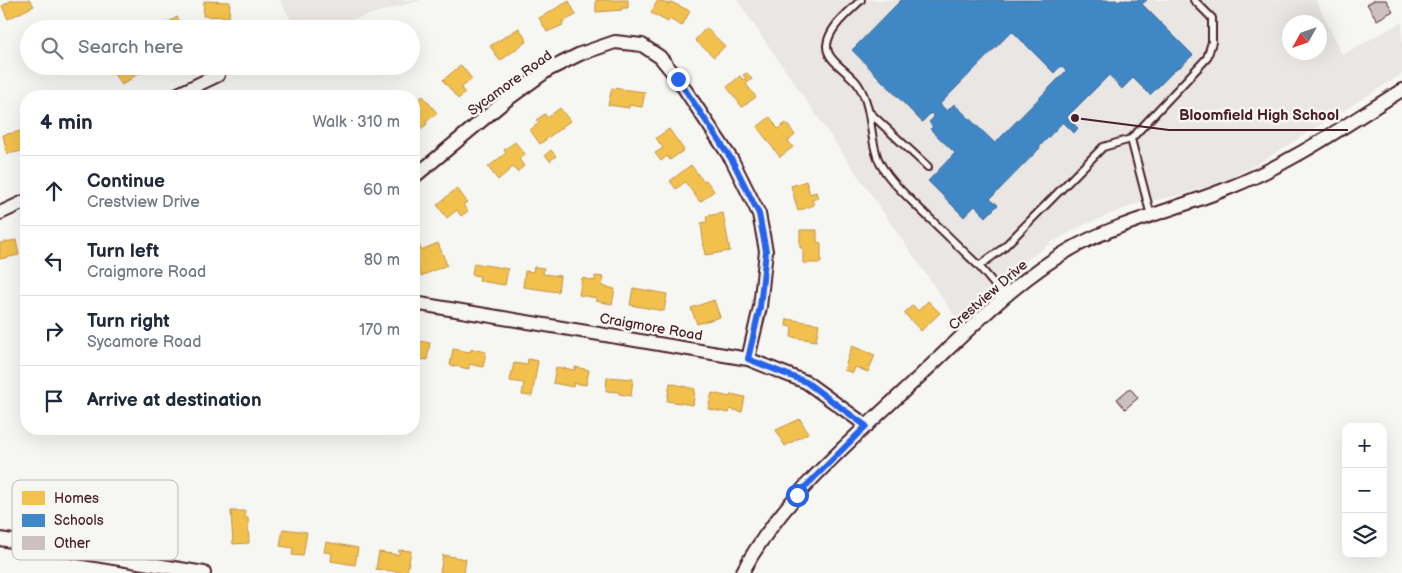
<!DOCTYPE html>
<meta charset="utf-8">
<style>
:root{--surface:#fff;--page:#f2f2f3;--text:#1f2937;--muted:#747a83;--line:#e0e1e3}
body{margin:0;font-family:"Balsamiq Sans",sans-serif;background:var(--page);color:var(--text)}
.controls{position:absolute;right:15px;bottom:15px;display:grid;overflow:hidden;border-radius:10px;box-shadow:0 5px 20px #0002}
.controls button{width:45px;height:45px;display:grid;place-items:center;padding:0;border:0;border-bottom:1px solid var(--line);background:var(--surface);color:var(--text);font:25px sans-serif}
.compass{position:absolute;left:1282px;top:15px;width:45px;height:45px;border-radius:50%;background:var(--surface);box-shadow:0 5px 20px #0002;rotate:230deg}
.stop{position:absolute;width:15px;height:15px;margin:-11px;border:4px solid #2563eb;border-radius:50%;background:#fff}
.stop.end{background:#2563eb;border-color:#fff;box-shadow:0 1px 5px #0008}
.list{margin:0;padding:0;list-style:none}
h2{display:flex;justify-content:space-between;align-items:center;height:65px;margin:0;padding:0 20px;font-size:21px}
h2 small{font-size:16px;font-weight:400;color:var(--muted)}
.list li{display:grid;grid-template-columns:32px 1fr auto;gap:15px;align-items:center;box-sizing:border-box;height:70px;padding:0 20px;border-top:1px solid var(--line)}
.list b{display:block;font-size:19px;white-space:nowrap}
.list p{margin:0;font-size:16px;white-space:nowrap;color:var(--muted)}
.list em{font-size:16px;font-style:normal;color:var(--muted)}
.icon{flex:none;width:28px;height:28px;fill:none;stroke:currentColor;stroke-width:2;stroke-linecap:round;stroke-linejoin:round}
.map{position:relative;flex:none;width:1402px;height:573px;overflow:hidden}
.search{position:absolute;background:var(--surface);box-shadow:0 5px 20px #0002;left:20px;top:20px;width:400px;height:55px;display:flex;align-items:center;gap:12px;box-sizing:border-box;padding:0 18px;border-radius:28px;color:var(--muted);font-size:19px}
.panel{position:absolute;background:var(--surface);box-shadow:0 5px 20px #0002;left:20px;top:90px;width:400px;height:345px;border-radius:20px}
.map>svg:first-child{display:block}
.built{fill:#e9e6e3;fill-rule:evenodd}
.homes{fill:#f2c14e;stroke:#c09044}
.schools{fill:#3f88c5;stroke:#426897;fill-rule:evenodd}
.building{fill:#ccc1c0;stroke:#4a1f2b}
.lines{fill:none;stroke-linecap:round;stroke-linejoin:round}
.lane-casing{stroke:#4a1f2b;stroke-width:10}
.street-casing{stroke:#4a1f2b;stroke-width:16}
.lane{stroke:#f6f6f2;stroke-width:6}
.street{stroke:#f6f6f2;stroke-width:12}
.route{stroke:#2563eb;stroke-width:6}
.labels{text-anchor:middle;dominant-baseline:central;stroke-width:5;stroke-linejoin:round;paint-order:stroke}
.street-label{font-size:14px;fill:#4a1f2b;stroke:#f6f6f2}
.key{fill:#f6f6f2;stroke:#c2b6b6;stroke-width:1}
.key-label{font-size:14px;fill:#4a1f2b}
.leader{fill:none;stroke:#4a1f2b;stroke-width:2}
.callout-dot{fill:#4a1f2b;stroke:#f6f6f2;stroke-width:2}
.callout-label{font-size:15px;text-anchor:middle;font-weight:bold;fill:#4a1f2b;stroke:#f6f6f2;stroke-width:5;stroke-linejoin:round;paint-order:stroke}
</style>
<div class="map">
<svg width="1402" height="573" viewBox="0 0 1402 573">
<rect width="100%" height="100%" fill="#f6f6f2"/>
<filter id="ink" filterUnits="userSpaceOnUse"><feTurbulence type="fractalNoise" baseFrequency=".02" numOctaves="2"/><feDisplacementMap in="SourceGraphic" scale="10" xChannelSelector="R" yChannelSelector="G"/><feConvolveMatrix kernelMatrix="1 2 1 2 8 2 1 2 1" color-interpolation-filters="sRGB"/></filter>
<g filter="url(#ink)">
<path class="built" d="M280,0H421L318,29H296Z
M737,0H1316L1342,55L1402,22V74L1259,163L1232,177L1206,187L1179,195L1136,204L1081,226L1052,242L1024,262L959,322ZM1290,22H1320V52H1290Z"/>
<path class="homes" d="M12,0H30L34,6L8,19L2,6Z
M596,0H628V8H622V10L596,12Z
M658,0L669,4L671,2L690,11L682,26L669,19L668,22L651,13Z
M204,1L230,2L229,17L203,16Z
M569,1L576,15L562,22L563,25L547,32L539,18Z
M177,17L183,29H157Z
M519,28L527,41L500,61L490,46Z
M706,28L725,46L714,57L695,40Z
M461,65L472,79L461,88L465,93L458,99L443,80Z
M125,66H133L139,73L122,85L114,74Z
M747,73L752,79L746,84L756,97L742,107L727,87L740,76L743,80L746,79L743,75Z
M612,88L645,92L642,107L629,105V108L608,105Z
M423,96L437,113L426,122L427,124L419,131L414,124V113L418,109L414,103Z
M560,108L570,121L540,144L530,130L539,123L536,120L545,114L547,118Z
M770,117L778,129L786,123L795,135L788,141L793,147L780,157L757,127Z
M669,129L684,150L670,160L667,156L661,161L655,153L663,148L656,138Z
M26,130V144L21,146L22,151L7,154L3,135Z
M515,142L525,154L519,159L524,166L517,172L513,167L498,180L488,167L506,153L504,150Z
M551,150L556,156L550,161L545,155Z
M691,165L703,181L706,180L714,191L700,202L685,182L676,189L670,181Z
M806,181L810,194L816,192L818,198L812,200L814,205L798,211L791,186Z
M457,188L467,202L463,205L468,211L461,216L457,210L447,218L437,205Z
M723,213L730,251L705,255L701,223L707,222L706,216Z
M800,230H817V242L821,243V263H803V248H800Z
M416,237L421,250L438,243L447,265L421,276L414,259V238Z
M16,240L19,255L0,259V243Z
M474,263L508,269L505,285L479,281L480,276L472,275Z
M534,267L544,268L543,274L560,276L558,292L523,287L525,271L533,272Z
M595,276L604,277L602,286L615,289L612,304L596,301L597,298L579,295L582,278L595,281Z
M633,288L667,294L664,311L630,305Z
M714,300L720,317L697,324L691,308Z
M928,301L940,313L921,331L904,313L913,305L918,311Z
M787,319L819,324L816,341L791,337L792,327L786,326Z
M414,340L430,343L427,360L414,358Z
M852,346L875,355L868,372L855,367L853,373L844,370Z
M453,349L470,352L471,349L486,352L483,367L469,364V369L450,365Z
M528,359L538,361L532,396L522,395L524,383L510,381L514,363L527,365Z
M556,367L575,370V367L589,370L586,385L574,383L573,387L553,383Z
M607,377L633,379L631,396L619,394V392L606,391Z
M670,383L695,389L693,405L667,401Z
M712,393L730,397L731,394L745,397L742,412L730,409L729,413L708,409Z
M800,419L808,433L785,446L776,430Z
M231,511H245V518H248L249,543L233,544Z
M283,529L307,532L303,556L292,555L293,548L280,546Z
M326,542L358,548L355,565L331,561L332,553L324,552Z
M399,550L411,551L407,573L376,569L379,552L399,555Z
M443,555L466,559L464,573H440Z"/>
<path class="schools" d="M901,0H1147L1142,4L1193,55L1179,68L1178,67L1150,95L1133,78L1122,89L1109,75L1067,117L1078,128L1074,133L1063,122L1040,146V148L990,199L998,205L986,217L975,206L964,217L928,181L955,153L930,129L933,127L929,122L934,117L931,113L922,122L852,50ZM1012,31L1054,73L1061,66L1066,71L995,143L954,104L947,111L940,104Z"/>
<path class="building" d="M1375,0H1386L1393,11L1377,20L1367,4Z
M1130,388L1138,398L1125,409L1117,399Z"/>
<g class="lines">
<g class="lane-casing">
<path id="lane" d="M861,0C849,12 829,27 827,45C826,62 851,72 859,86C873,109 869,136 878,159C886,178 907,196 922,211C941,229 960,248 979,266L1002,249L1020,231L1103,147L1131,139
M869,112L928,167
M1151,216L1131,139L1207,58L1212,42V18L1194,0
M979,266L1004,296"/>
</g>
<g class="street-casing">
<path id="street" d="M174,96L218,75
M414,177L504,102L548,70L580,54L615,42L642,45L660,57L678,79L732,160L759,214L766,251L760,307L748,359
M0,213L26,201
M414,303L748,359L806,382L867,426
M0,539L204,573
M742,573C784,494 857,436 921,375C970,329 1018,277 1078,245C1126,220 1181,208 1231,187C1292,163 1347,124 1402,90"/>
</g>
<use href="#lane" class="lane"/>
<use href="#street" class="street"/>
</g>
</g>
<g class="lines" filter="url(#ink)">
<path class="route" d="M678,79L732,160L759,214L766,251L760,307L748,359L806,382L866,426L797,495"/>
</g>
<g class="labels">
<g class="street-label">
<text transform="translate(510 83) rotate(-36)">Sycamore Road</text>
<text transform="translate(988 295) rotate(-41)">Crestview Drive</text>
<text transform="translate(651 327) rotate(10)">Craigmore Road</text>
</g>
</g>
<rect x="12" y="480" width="166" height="80" rx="8" class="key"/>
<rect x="22" y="491" width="23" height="14" fill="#f2c14e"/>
<rect x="22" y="514" width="23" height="13" fill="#3f88c5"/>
<rect x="22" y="536" width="23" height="14" fill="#ccc1c0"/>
<g class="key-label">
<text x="54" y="503">Homes</text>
<text x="54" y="525">Schools</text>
<text x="54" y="548">Other</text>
</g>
<path class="leader" d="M1075 118L1169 130H1348"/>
<circle class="callout-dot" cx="1075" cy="118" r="5"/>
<g class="callout-label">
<text x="1259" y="120">Bloomfield High School</text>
</g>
</svg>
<div class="controls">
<button>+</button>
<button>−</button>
<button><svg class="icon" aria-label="layers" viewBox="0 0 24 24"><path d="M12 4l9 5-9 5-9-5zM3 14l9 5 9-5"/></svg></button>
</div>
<svg class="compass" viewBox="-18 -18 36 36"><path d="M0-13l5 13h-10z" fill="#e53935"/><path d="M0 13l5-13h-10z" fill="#747a83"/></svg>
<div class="stop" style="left:797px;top:495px"></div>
<div class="stop end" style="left:678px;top:79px"></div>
<div class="search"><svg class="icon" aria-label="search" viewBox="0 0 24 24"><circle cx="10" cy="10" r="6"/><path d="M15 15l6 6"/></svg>Search here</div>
<section class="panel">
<h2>4 min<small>Walk · 310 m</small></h2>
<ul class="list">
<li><svg class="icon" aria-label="ahead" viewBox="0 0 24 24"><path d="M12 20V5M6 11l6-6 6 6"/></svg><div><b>Continue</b><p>Crestview Drive</p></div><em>60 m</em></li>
<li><svg class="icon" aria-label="left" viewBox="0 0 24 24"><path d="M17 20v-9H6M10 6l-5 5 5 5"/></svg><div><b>Turn left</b><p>Craigmore Road</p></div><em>80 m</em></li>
<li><svg class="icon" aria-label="right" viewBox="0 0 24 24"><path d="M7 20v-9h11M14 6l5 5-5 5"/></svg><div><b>Turn right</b><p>Sycamore Road</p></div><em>170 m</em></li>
<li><svg class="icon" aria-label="arrive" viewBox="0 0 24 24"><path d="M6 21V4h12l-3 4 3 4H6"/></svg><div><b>Arrive at destination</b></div></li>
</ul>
</section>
</div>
